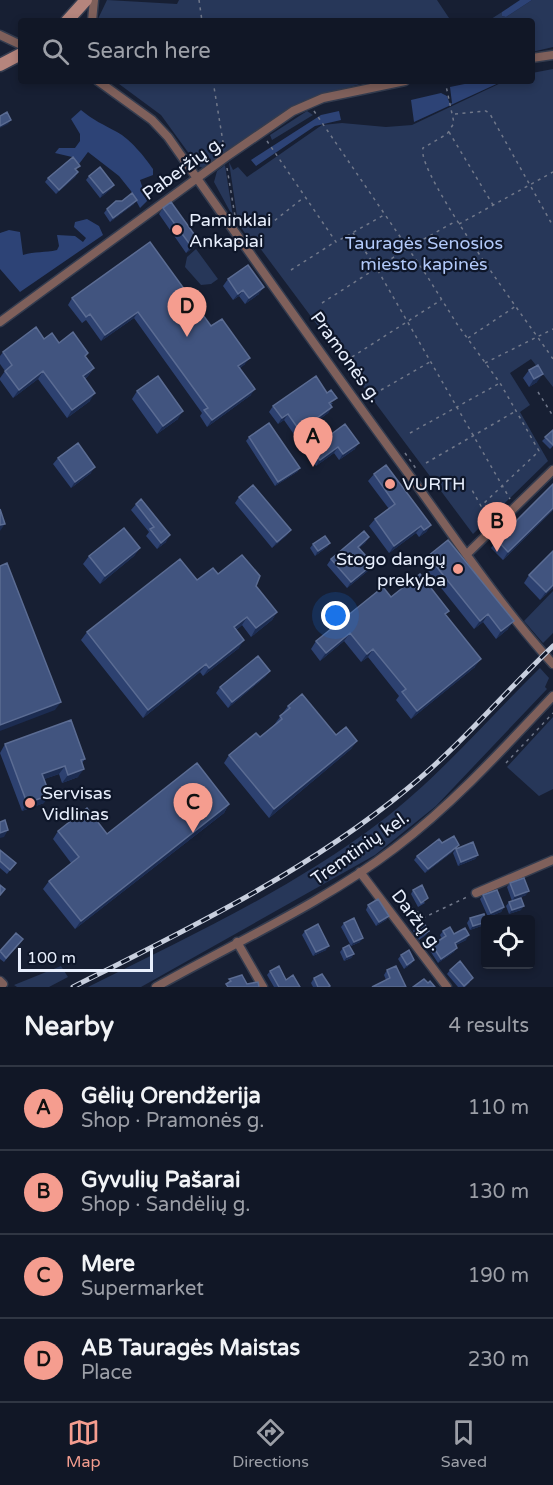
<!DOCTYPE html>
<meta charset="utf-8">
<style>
:root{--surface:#111726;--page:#1e2432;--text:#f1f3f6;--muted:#9c9fa7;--line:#303643;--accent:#f59d8f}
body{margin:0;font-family:"Varela Round",sans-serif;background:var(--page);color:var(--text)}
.controls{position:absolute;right:18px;bottom:18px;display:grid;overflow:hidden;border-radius:6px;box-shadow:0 3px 9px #0003}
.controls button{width:54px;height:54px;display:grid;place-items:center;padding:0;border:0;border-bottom:2px solid var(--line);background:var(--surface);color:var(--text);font:30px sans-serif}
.scale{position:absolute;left:18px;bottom:15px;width:135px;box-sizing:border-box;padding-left:6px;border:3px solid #e8effd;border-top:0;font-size:16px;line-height:21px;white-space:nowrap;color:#e8effd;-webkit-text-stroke:4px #0e1629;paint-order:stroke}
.you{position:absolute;left:336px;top:616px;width:21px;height:21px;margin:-15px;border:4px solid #fff;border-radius:50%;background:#1a73e8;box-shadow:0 0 0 9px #1a73e833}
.badge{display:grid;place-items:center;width:39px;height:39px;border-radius:50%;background:var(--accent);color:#111;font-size:20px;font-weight:700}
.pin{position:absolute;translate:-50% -50px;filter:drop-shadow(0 2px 3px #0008)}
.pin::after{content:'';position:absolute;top:32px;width:21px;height:18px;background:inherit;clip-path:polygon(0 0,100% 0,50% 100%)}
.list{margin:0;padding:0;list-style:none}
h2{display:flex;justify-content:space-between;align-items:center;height:78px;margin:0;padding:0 24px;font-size:26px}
h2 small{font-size:20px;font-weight:400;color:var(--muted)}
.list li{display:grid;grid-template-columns:39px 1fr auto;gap:18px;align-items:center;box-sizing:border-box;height:84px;padding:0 24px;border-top:2px solid var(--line)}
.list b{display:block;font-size:22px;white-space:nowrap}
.list p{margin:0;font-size:20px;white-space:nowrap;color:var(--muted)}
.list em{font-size:20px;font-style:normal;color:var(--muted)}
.icon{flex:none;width:33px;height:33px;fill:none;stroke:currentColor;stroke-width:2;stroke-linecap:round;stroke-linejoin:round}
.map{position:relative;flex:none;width:553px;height:987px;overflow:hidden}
.search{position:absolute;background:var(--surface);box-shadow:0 3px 9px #0003;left:18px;right:18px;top:18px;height:66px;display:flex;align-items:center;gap:15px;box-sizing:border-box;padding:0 21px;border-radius:6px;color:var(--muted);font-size:22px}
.sheet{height:414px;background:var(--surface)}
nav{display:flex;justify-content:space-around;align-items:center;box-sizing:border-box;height:84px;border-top:2px solid var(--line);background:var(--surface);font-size:16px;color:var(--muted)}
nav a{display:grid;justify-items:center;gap:3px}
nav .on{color:var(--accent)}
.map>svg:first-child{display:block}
.green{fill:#273759}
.forest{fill:#2d4376}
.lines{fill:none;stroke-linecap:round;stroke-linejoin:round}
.street-casing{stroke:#343c4f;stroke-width:11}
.secondary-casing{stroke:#343c4f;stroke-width:15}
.path{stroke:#71788a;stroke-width:1.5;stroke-dasharray:3 4.5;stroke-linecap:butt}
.street{stroke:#7f605b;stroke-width:8}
.secondary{stroke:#b5857d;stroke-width:12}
.rail-casing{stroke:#c8cfde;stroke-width:5}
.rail{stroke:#0e1629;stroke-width:3;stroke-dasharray:9;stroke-linecap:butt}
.wall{fill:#2d4170}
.shaded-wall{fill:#1c2c51}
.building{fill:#41547f;stroke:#5b6c93;stroke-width:1.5}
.poi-dot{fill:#f59d8f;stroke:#0e1629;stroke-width:2}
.labels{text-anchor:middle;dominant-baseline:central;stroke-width:4.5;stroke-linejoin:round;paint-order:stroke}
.street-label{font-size:18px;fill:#e8effd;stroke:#0e1629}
.poi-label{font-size:18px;fill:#e8effd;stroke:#0e1629;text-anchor:start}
.park-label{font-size:18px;fill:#b2c9f9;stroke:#0e1629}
</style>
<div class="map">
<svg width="553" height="987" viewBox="0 0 553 987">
<rect width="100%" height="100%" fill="#171f33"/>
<path class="green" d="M107,0L177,4L179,0H437L451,21H97Z
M532,0H553V47L532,52V21H488L502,12V16L506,17Z
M553,69V387L531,359L510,373L530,405L520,412L548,461L473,534L254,240L251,242L238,223L229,162L233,170L238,167L247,177L322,125L342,123L386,127L412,125L505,81H532V73Z
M115,81H367V82L303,101L203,168L198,166L161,115Z
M307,111L313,115L272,140L270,135Z
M225,165L233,217L214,182L217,171Z
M196,249L218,279L211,284L201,285L185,267L187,257Z
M553,591V633L543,643L524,621Z
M540,668L549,678L545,687L547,689L436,806L375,855L141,987H88C188,937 290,890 380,822C438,778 488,719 540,668Z
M553,717V789L539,796L507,767Z
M61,966L68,977L49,987H17L14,985Z"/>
<path class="forest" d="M520,0H532L506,17L502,16V12Z
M479,81H503L414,122L411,100L441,93L447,96L450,104L452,103L450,87Z
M81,110C93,120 104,125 117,132C130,139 145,157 153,169V175L140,180L147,201L140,208L131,191L119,176L88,152L79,164L72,157L55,153L59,148H75L80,141V134L71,119Z
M339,111L341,120L315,126L256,166L251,160L321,115Z
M87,219L99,226L103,235L20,292L0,269V233L9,230L20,232L23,255C35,251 45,253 57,250L59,246L57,235L75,236L83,242L86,238L74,227L75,222Z"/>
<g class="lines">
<g class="street-casing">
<path id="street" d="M92,21L94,0
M0,35L21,45
M532,58L553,55
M98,81L152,120L168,137C248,251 328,364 410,476C456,539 500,606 553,664
M0,322L226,157L293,111L323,98L405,81
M467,554L553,470
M360,872L447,987
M476,893L553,860
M237,942L263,987
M0,981L3,984
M156,987C236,942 323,903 395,848C453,804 503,749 553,696"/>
</g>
<g class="secondary-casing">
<path id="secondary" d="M67,21L86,0
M0,65L21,54"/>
</g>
<path class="path" d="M199,0L202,21
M213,81L224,148
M445,81L454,123L447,134L423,148C415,173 533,329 553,359
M314,111L427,276L457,324L500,383L539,451L481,506L472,490
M455,114L486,111L490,114L553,226
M449,132L493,205
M267,141L336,242L384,215
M227,168L235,216
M459,224L553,172
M269,225L303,198
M353,233L377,269L510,499
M291,270L335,242
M322,303L408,248L456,221
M468,338L516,306
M352,357L441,300
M485,363L553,329
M381,390L430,362
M538,392L553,416
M410,433L500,383
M405,453L417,470
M426,463L516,411
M506,763L553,713
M404,903L425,917L467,897"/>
<use href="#street" class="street"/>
<use href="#secondary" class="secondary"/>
<g class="rail-casing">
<path id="rail" d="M73,987C190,928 306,872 407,789C460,746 504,693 553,646"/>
</g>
<use href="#rail" class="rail"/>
</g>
<path class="wall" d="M76,170L78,172L75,177L56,194L45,182L48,178Z
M89,176L114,185L111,189L100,198L86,180Z
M134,204L110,222L104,213L107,209Z
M163,208L194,247L186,253L159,214Z
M228,279L259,294L245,304L239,296L233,300L223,286Z
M72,298L211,326L245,364L240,368L251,395L207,427L200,416L202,413L134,318L101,341L86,320L82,323L68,305Z
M44,339L59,343L86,357L94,368L88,376L85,379L90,401L67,418L38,379L13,398L0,380V378L5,371L0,364V356L3,352Z
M529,370L537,382L529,387L523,378Z
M137,391L178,419L157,434L132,399Z
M333,403L331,405L332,407L328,413L315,423L326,438L355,449L339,460L334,453L316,466L284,420L278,424L269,412L273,406Z
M553,430V446L550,449L542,441Z
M249,437L300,468L297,472L275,486L246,441Z
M58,458L91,473L71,488L53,464Z
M374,474L431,525L426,532L419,537L416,533L389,553L369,526L375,519L389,509L368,481Z
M553,484V510L503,560L491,548L497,540Z
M239,497L291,530L286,536L272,548L235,503Z
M136,504L166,542L157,549L146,536L149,532L131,510Z
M369,537L365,543L359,548L373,564L369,570L347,588L327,565L331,559Z
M330,543L327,547L315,556L310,548L313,544Z
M140,548L134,556L100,584L83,564L89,556Z
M553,551V588L540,600L524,583L529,575Z
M428,556L508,629L496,639L483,622L474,629L422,564Z
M218,574L256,586L277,612L272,620L251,637L242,625L236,630L239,648L203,676L200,672L143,718L81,640L87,632L197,580Z
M391,597L446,616L475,667L411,719L396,700L399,696L368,657L361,662L344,641L320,661L311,649L316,641Z
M270,671L265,677L228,708L216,693L220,687Z
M288,706L336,735L357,741L351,749L269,818L224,763L229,755L260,737L274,725Z
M5,744L85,759L82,763L78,777L62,783L59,774L44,779V803L22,811L0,753Z
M229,804L224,813L75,929L43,889L49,881L71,863L53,839L58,831L107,834Z
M442,843L456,848L478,855L475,859L458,866L453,853L455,850L425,873L414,860L417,856Z
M0,850L16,863L7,874L0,868Z
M510,883L526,895L512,901L507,887Z
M413,890L425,903L418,907L411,894Z
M483,895L504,907L501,912L488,917L480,899Z
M509,902L521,910L509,914L506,906Z
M368,905L389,916L386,920L376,926L366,910Z
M470,918L486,920V923L484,925L470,930L467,923Z
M344,923L360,942L351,946L341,927Z
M416,927L429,931L426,935L419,940L413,931Z
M305,931L326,950L313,956L302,935Z
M443,931L454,934L466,940L456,945L454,952L438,963L429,949L432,945L442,939L440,935Z
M23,939L4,962L0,959V951Z
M343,948L354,954L351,958L344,961L340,952Z
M401,955L414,960L411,964L404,969L398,959Z
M387,970L406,987L386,980L384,975Z
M450,970L470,982L465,987H458L447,974Z
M270,971L286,980L300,987H274L267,975Z
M314,978L329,987H313L311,983Z"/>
<path class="shaded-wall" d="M11,120L8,124L0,128V126Z
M78,172L75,177L56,194L59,190Z
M114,185L111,189L100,198L103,193Z
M137,200L134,204L110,222L113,218Z
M199,241L194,247L186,253L191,246Z
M264,287L259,294L245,304L249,298Z
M243,290L239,296L233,300L238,294Z
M138,312L134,318L101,341L105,335Z
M250,358L245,364L234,372L238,366Z
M94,368L88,376L77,384L83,376Z
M43,371L38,379L13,398L19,390Z
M543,374L537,382L529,387L534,379Z
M255,389L251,395L207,427L212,420Z
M95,393L90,401L67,418L72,410Z
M332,407L328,413L309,427L313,421Z
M183,411L178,419L157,434L163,426Z
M288,414L284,420L278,424L282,418Z
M359,443L355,449L339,460L343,454Z
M338,447L334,453L316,466L320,460Z
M95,467L91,473L71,488L75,482Z
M300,468L297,472L275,486L278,482Z
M553,508V510L503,560L508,552Z
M5,524L0,531V525Z
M431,525L426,532L419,537L424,530Z
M421,526L416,533L389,553L394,546Z
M291,530L286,536L272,548L277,542Z
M170,535L166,542L157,549L161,543Z
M369,537L365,543L354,552L358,547Z
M330,543L327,547L315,556L318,551Z
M140,548L134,556L100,584L105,576Z
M373,564L369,570L347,588L351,582Z
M553,585V588L540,600L546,592Z
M277,612L272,620L251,637L256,628Z
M488,614L483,622L474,629L480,621Z
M247,617L242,625L229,636L234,627Z
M514,621L508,629L496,639L501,631Z
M350,633L344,641L320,661L326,653Z
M244,640L239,648L203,676L209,668Z
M373,649L368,657L361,662L367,654Z
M481,659L475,667L411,719L417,711Z
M206,664L200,672L143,718L148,710Z
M270,671L265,677L228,708L232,702Z
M61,702L55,710L0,731V725Z
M357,741L351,749L269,818L274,809Z
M65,766L59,774L36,782L42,774Z
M84,769L78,777L62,783L68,775Z
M50,795L44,803L22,811L27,803Z
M229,804L224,813L75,929L81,921Z
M8,830L4,837L0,838V833Z
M459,845L456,849L425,873L428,869Z
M478,855L475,859L458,866L461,862Z
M529,891L526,895L512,901L515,896Z
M524,906L521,910L509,914L512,910Z
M504,907L501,912L488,917L491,913Z
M389,916L386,920L376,926L379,922Z
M486,922L484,925L470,930L473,926Z
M469,935L466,940L452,947L455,943Z
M363,938L360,942L351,946L354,942Z
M329,946L326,950L313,956L316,952Z
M457,948L454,952L438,963L441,959Z
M354,954L351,958L344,961L347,957Z
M414,960L411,964L404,969L407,965Z"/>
<path class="building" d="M7,112L11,120L0,126V116Z
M73,157L80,166L75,169L78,172L59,190L48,178Z
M100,167L114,185L103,193L89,176Z
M132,193L137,200L113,218L107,209L116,201H122Z
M171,202L199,241L191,246L163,208Z
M150,242L211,326L222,319L250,358L238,366L255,389L212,420L204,410L208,408L138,312L105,335L90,314L86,317L72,298Z
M248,265L264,287L249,298L243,290L238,294L228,279Z
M36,327L44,339L52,333L59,343L73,332L88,353L85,356L94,368L83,376L95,393L72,410L43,371L19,390L5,371L12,365L3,352Z
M538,365L543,374L534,379L529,370Z
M158,376L183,411L163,426L137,391Z
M316,376L327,393L331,390L337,398L329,403L332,407L313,421L326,438L345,424L359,443L343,454L338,447L320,460L288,414L282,418L273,406Z
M269,423L300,468L278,482L249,437Z
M553,430V445L545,437Z
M78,443L95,467L75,482L58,458Z
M386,465L431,525L424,530L421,526L394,546L375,519L395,504L374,474Z
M553,484V508L508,552L497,540Z
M253,485L291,530L277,542L239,497Z
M141,499L170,535L161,543L150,529L154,527L136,504Z
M0,509L5,524L0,525Z
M124,528L140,548L105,576L89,556Z
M364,531L369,537L358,547L373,564L351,582L331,559Z
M325,536L330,543L318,551L313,544Z
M448,540L514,621L501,631L488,614L480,621L428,556Z
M553,551V585L546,592L529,575Z
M242,555L260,576L256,586L277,612L256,628L247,617L234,627L244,640L209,668L206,664L148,710L87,632L180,559L197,580L213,568L218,574Z
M7,563L61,702L0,725V566Z
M420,574L449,611L445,614L481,659L417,711L402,692L406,689L373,649L367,654L350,633L326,653L316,641L383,587L391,597Z
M258,656L270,671L232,702L220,687Z
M302,694L336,735L346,727L357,741L274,809L229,755L256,733L260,737L282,719L280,716L290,708L288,706Z
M71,720L85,759L81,760L84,769L68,775L65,766L42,774L50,795L27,803L5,744Z
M197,763L229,804L81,921L49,881L79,857L58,831L87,808L107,834Z
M5,820L8,830L0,833V822Z
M454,836L459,845L428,869L417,856L439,839L442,843Z
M473,842L478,855L461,862L456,849Z
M0,850L16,863L10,870L0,861Z
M524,878L529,891L515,896L510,883Z
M0,885L5,889L0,895Z
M422,885L428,898L421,903L413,890Z
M497,890L504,907L491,913L483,895Z
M521,898L524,906L512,910L509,902Z
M378,899L389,916L379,922L368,905Z
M484,914L486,920V922L473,926L470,918Z
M354,918L363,938L354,942L344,923Z
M423,922L429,931L422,935L416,927Z
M318,924L329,946L316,952L305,931Z
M450,927L454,934L465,928L469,935L455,943L457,948L441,959L432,945L446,936L443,931Z
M16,933L23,939L6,958L0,951Z
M349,945L354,954L347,957L343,948Z
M409,950L414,960L407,965L401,955Z
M460,961L473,978L464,986L450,970Z
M279,966L286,980L293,975L300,987H279L270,971Z
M396,966L406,987H372L390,978L387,970Z
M322,974L330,986L328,987H318L314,978Z
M242,975L247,984L258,982L259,987H228L226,984L231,981L229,979Z
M424,979L428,983L430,981L435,987H413Z"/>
<g class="poi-dot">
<circle cx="177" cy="230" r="6"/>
<circle cx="390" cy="484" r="6"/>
<circle cx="458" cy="569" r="6"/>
<circle cx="30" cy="803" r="6"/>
</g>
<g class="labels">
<g class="street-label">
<text transform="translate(183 168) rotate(-36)">Paberžių g.</text>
<text transform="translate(346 357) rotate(54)">Pramonės g.</text>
<text transform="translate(360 848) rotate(-35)">Tremtinių kel.</text>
<text transform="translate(417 920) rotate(53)">Daržų g.</text>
</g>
<g class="poi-label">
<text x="189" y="220">Paminklai<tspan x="189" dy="21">Ankapiai</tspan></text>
<text x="402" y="484">VURTH</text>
<text x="446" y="559" text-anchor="end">Stogo dangų<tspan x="446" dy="21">prekyba</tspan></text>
<text x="42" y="793">Servisas<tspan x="42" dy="21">Vidlinas</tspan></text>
</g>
<g class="park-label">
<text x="424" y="243">Tauragės Senosios<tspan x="424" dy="21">miesto kapinės</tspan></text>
</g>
</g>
</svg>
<div class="controls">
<button><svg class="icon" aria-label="locate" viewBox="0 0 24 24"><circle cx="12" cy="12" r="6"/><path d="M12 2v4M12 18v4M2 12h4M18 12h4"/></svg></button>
</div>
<div class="scale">100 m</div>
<div class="you"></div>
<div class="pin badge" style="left:313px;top:467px">A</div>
<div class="pin badge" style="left:497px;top:552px">B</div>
<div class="pin badge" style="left:193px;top:833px">C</div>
<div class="pin badge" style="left:187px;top:337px">D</div>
<div class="search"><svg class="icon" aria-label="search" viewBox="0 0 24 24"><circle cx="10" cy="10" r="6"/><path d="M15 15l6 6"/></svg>Search here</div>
</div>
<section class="sheet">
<h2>Nearby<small>4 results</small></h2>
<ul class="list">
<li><span class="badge">A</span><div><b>Gėlių Orendžerija</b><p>Shop · Pramonės g.</p></div><em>110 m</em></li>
<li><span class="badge">B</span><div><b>Gyvulių Pašarai</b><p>Shop · Sandėlių g.</p></div><em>130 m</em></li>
<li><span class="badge">C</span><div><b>Mere</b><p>Supermarket</p></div><em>190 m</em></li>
<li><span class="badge">D</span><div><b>AB Tauragės Maistas</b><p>Place</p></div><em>230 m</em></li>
</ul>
</section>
<nav>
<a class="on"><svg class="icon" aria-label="map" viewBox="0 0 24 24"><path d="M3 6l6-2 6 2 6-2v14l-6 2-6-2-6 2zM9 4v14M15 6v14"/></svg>Map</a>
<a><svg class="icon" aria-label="directions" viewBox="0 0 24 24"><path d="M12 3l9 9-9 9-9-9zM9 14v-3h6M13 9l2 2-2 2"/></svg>Directions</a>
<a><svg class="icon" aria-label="saved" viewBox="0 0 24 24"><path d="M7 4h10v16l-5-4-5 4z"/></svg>Saved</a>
</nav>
